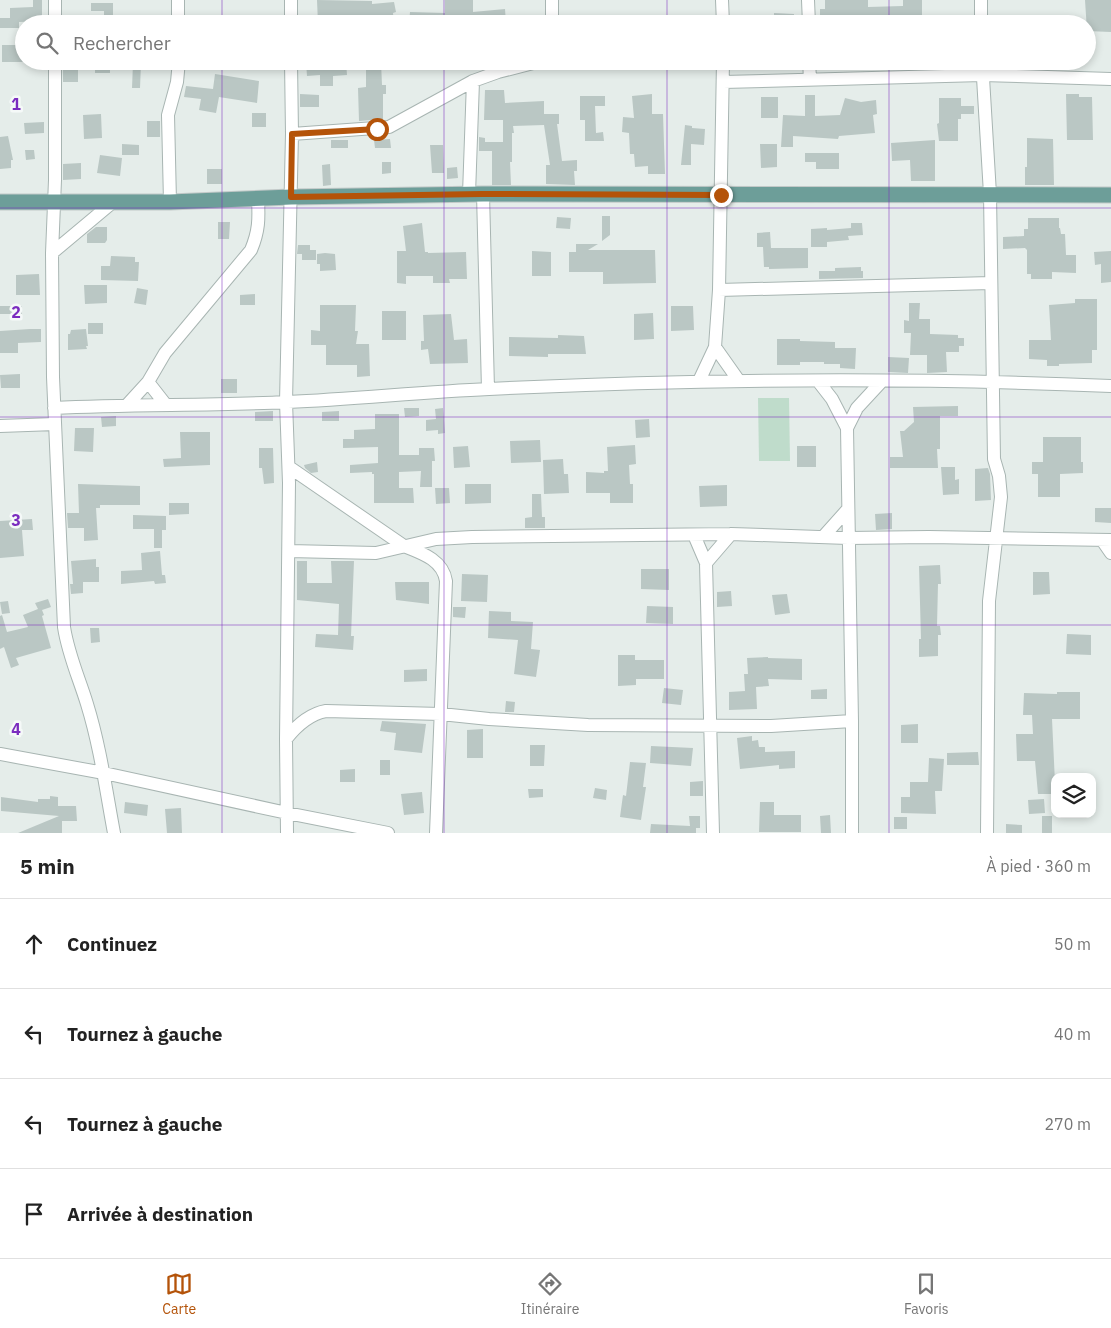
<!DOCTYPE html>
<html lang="fr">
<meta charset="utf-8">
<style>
:root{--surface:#fff;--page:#f2f2f2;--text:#222;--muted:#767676;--line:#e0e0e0;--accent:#b45309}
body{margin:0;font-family:"IBM Plex Sans",sans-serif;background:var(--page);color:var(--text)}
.controls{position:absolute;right:15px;bottom:15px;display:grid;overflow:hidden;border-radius:10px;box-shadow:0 2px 8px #0003}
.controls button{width:45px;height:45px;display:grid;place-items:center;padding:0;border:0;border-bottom:1px solid var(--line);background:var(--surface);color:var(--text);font:25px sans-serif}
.stop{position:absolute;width:15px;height:15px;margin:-11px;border:4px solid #b45309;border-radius:50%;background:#fff}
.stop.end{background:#b45309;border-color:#fff;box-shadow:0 1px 5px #0008}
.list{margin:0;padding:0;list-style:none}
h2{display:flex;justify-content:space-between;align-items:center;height:65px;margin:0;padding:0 20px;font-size:21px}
h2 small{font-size:16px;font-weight:400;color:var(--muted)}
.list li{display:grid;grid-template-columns:32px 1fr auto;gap:15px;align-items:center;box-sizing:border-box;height:90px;padding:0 20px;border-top:1px solid var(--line)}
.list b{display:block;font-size:19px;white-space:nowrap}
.list em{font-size:16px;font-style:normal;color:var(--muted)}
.icon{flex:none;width:28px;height:28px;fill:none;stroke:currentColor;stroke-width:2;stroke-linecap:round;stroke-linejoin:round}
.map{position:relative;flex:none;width:1111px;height:833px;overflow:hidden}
.search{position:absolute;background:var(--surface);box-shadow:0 2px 8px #0003;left:15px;right:15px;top:15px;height:55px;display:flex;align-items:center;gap:12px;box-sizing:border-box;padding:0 18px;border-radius:28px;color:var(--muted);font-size:19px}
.sheet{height:425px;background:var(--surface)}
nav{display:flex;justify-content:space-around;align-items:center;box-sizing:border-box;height:70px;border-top:1px solid var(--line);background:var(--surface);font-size:14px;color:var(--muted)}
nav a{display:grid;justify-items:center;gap:2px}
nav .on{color:var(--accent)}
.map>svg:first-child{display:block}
.green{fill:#bfdccb}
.building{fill:#bac7c4}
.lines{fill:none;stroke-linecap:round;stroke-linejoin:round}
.minor-casing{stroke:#a8b5b2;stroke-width:14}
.major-casing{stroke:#c2c9c8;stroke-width:17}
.minor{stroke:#fff;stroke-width:12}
.major{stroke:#6d9e99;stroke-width:15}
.route{stroke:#b45309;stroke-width:6}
.grid{fill:none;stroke:#7b2cbf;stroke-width:1;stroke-opacity:0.55}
.grid-label{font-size:16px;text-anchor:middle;font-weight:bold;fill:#7b2cbf;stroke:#f5f9f8;stroke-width:5;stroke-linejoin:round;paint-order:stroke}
</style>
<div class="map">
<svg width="1111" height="833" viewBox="0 0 1111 833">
<rect width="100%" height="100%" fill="#e5edea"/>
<path class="green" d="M758,398H789L790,461H759Z"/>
<path class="building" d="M33,0H42V21L19,22V28H0V18H10V8L33,7Z
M317,0L372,1V4L394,2L396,12L393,13L394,24H318Z
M445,0H473V12L505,9L506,23H409L410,12L445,13Z
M825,0H868V7L903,6V0H922V15H900V24H881V22L820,24V9H825Z
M1085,0H1111V32L1087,31Z
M91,3H113V24H104V11H91Z
M774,13L794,14V24H774Z
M509,15H531V24H509Z
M2,45H24V62H2Z
M95,61H110V73H95Z
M340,61H346L347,75L333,76V86H320V75L307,76L306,62Z
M366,62H381L382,85H386V94H383V119L359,121L358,88L366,87Z
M133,63H141L140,88H132Z
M63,67H78V82H63Z
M215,74L259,81L257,103L219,97L216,113L199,110L201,99L184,97L186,86L213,89Z
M485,90H504L505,103L544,101V114H559V124H557L562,161L577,160V171H574L575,185L546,184V165H550L544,125L513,126L514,133H512V162H510L511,185H492V151H479V137L485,138V142H503V120H484Z
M300,94L319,95V107H300Z
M652,94V114H663L665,174H648V166L635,167L634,154H630L629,133L622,132L623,117L634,118L632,96Z
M1066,94H1079V97H1092L1093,140H1067Z
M805,95H815V116L840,115L845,98L861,102L876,100L877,114L873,115L875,133L839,136L838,139L793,136V147H781L783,115L805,116Z
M580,96H605V106H595L596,133L603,132L604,141H585V120H580Z
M761,97H778V118H761Z
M939,98H961V106H974V114H961V119H958V141H939L937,124L939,123Z
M252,113H266V127H252Z
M101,114L102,138L84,139L83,115Z
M147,121H160V137H147Z
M44,122V133L25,134L24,123Z
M685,125L692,126V128L705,129L704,145L691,144V165H681Z
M8,136L13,160H11V168L0,169V137Z
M1027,138L1053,139L1054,185H1025V167H1027Z
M390,139L391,148H375L374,140Z
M331,140H348V148H331Z
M935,140V181H911L910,160L892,161L891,143Z
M122,144L139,145V155H122Z
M760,144H777V167L761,168Z
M430,145H443L444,173H432Z
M25,150H34L35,159L26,160Z
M805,153H839V169H816V162H805Z
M100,155L122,158L120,176L97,173Z
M382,162H391V173L382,174Z
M81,163V179L63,180V164Z
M330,164L331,185L323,186L322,165Z
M457,167L458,178L447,179V168Z
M207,169H222V184H207Z
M602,216H610V235L602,241Z
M557,217L571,218L570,229L556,228Z
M1028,218H1059V228H1060L1061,234H1065L1066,255H1076V273L1052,272V279H1031V274H1027V250L1025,248L1003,249V237L1024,236V229H1028Z
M218,222H230L229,239H218Z
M422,223L425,252H428V253L466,252L467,279H449L450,283H433V276H406V284L397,283V251H406L403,226Z
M851,223H862L863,235L848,236L849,240L827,242V247H811V229L827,228V230L851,228Z
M96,227H107V240L105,243H87V234Z
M770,232L771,248H808V268L769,269V267H764L763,247H757V233Z
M576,244H598L588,250H655L656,283L603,284V272H569V252H576Z
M298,245H310V250H316V260H302V254H297Z
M532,251L551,252V276H532Z
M1111,251V282L1101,283V264L1095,265L1094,252Z
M325,253L335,254L336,270L320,271V264H317V254Z
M111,256L135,257V262H139L138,281L101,280V266H110Z
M861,267V271H863V278L819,279V271H835V268Z
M39,274L40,295H16V275Z
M84,285H107V303L85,304Z
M137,288L148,290L146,305L134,303Z
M255,294V305H240V295Z
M1075,299H1097V350H1092V363L1059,364V366H1047V360L1029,359V340H1051L1049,305L1075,303Z
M909,303H920L919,319H930V334L958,335V338H964V346H959V352H946L947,372L927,373V355H910L911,333H904V320L909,321Z
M320,305H356L355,331H358L356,344H369L370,376L357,377V365H326V345H311V330L320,331Z
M0,306H22V314H0Z
M671,306H693L694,330L671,331Z
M382,311H406V340H382Z
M653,313L654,339L634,340V314Z
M451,314L454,340L467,339L468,363L430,364L428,349L421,350V341H424L423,315Z
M88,323H103V334H88Z
M30,329H41V342L18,343V353H0V331Z
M86,329L88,346H86L87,349L68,350V334H70L71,330Z
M558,335L584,336L586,354H548V357L509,356V337L558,338Z
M777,339H800V341L835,342V348H856L855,369L840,368V364H824V362H800V365H777Z
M888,357L909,358L908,373L888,372Z
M20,374V388H1L0,375Z
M221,379H237V393H221Z
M958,406V416H940V449H937L938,468H890V457H903L900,431H904L914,422L913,407Z
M404,408H419V416L405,417Z
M443,408L445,433L438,434V430L426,431V420L436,419L435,409Z
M273,411V421H255V412Z
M339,411V421H322V412Z
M375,414H399V455H419V448H434L435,461H432V487H420L421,471L399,472V488H413L414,503H374V474H372V472L350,473V465L378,463V447L343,448V439H354V430L375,429Z
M116,416V426L102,427L101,417Z
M649,419L650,437L636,438L635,420Z
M75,428H94L93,452L74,451Z
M180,432H210V465L164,467L163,459L181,458Z
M1043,437H1081V462H1083V473L1060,474V497H1038V474H1032V462H1043Z
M540,440L541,462L511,463L510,441Z
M635,445L636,464L629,465L630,484H633V503H610V493H586V472L604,473V471H608L607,447Z
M468,446L470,467L454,468L453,447Z
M797,446H816V467H797Z
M259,448H273L274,483L264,484L262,468H259Z
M563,459L564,474H568L569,493L544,494L543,460Z
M317,462L318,472L311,473L305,468L304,465Z
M941,467H955V480L959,479V494L943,495Z
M988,468L990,474L991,500L975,501V469Z
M78,484L140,486V505H100V508H96L98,540L84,541V528H68L67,513H79Z
M465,484H491V503L465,504Z
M727,485V506L700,507L699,486Z
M435,488H449L450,503L436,504Z
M532,494H541L542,517H545V528H525V518L532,517Z
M169,503H189V514L169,515Z
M1095,508H1111V523L1095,522Z
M892,513V529L876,530L875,514Z
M133,515L166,516V530H162V548H154V529H133Z
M32,519L33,530H22L24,556L0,558V521Z
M160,551L162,575H165L166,583L155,584L154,581L121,584V571L142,570L141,553Z
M96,559V567H99V582H83V593L71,594L70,584H73L71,561Z
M297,561H307V583H332L331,561H354L351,636H354L353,650L315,647L316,634L338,635L339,604L297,600Z
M940,565L941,584H938L937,626H940L941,635H938V656L919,657V639H921L919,566Z
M641,569H669V590L641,589Z
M1033,572H1049L1050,594L1033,595Z
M462,574L488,575L487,602L461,601Z
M395,582H429V604L396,600Z
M731,591L732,606L717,607V592Z
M787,594L790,613L775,615L772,595Z
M48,599L51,607L42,610L44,615L42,616L51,648L16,658L19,665L11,668L4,647L0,649V616L2,615L7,632L28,627L23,615L38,609L35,603Z
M8,601L10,613L2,614L0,602Z
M647,606L673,607V624L646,623Z
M453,607H466L465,618L453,617Z
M489,611L511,612V621L533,622L531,649L540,650L536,677L514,674L518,640L488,638Z
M90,628H99L100,642L91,643Z
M1067,634L1091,635V655L1066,654Z
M618,655H635V660H664V679H636V685L618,686Z
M768,657V658L802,659V680L768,679L769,686L756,687L757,709L729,710V692L745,691L744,674H748L747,658Z
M427,669V681L404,682V670Z
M664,688L683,690L681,705L662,703Z
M827,689V699H811V690Z
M1057,692H1080V719H1052L1055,783H1053V794H1038L1035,761H1017L1016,734H1033L1032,715H1023L1024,693L1057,694Z
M506,701L515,702L514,712H505Z
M382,721L426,724L422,753L394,750L396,733L380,731Z
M918,724V743H901V725Z
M483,729V758H467V730Z
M752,736V741L758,740L759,747H765V752L795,751V768L779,769V765L740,769L737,738Z
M530,745H545L544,766H530Z
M651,746L693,748L691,766L650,763Z
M978,752L979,765H947V753Z
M929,758L944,759L942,791H935L936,814L901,813V797H910V782H928Z
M380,760H390V775H380Z
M630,762L646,763L643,787H646L641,820L620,817L623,795L626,796Z
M355,769V782H340V770Z
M703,781V796H690V782Z
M595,788L607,790L606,800L593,798Z
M528,789H543V797L529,798Z
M422,792L424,813L404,815L401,794Z
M50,796L58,797V806H76L77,821H62V833H18L59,816L1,811V797L38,802V799H50Z
M1044,799L1045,813L1029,814L1028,800Z
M125,802L148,805L147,816L124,813Z
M760,802H774V815H801V832H759Z
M181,808L182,833H167L165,809Z
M830,815L831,833H821L820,816Z
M689,816H700V828H696V833H650L651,824L690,826Z
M1042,816H1052V833H1042Z
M894,817H907V829H894Z
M1006,824L1022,825V833H1006Z"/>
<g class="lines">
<g class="minor-casing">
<path id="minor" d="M178,0V24
M291,0V24
M722,0L723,24
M808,0L809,24
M981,0V24
M55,24V0
M552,24V0
M55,61V180L52,253L53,377L64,627C68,654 79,678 87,704C100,746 106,790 114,833
M809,61L810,79
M982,61L990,194L994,459L999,476L1001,497L989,601L987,833
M723,82L982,75L1111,79
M292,134L389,127L473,81
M469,194L473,81L498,72L541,61
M483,194L488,389
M170,202L168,115L177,82L179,61
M52,253L113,202
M719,290L991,283
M715,347L739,381
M699,381L715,347L719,290L723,61
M818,381L832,399L847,428
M148,382L166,405
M127,405L148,382L165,353L251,250C259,231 259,219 258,199
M54,408C132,404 210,406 288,402C355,399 422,392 489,389C696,379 904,377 1111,386
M0,426L55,424
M289,467L404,546C422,553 443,560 446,581L436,833
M694,535L706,563L713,833
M823,537L848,509
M1102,540L1111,553
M289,551L376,553L436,539L472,537L731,534L848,538L929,537L1111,540
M706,563L731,534
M286,739C297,725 309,714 326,711L441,714L489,719L588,725L771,726L852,721
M0,754L104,773L287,813L388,833
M287,833L286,739L289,483L286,402L292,134L291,61
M852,833V721L847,428L857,408L882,381"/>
</g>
<g class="major-casing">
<path id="major" d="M0,202H170L291,197L483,194L1111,195"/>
</g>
<use href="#minor" class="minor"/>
<use href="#major" class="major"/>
</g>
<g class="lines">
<path class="route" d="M377,129L292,134L291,197L482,194L721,195"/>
</g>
<path class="grid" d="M222,0V24M444,0V24M667,0V24M889,0V24M222,61V833M444,61V833M667,61V833M889,61V833M0,208H1111M0,417H1111M0,625H1111"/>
<g class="grid-label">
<text x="16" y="110">1</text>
<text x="16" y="318">2</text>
<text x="16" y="526">3</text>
<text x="16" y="735">4</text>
</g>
</svg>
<div class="controls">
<button><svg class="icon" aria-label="layers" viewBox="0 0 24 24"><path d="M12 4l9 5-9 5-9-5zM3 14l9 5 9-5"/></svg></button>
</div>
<div class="stop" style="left:377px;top:129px"></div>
<div class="stop end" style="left:721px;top:195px"></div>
<div class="search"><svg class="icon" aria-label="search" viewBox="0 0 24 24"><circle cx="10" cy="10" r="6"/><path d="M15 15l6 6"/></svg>Rechercher</div>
</div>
<section class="sheet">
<h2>5 min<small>À pied · 360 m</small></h2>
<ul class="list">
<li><svg class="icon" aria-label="ahead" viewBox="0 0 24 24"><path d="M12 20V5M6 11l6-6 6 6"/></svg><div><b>Continuez</b></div><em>50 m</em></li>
<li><svg class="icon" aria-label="left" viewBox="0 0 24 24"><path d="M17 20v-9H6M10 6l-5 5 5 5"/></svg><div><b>Tournez à gauche</b></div><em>40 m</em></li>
<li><svg class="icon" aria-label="left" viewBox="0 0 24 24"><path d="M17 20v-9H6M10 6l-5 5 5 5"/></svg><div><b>Tournez à gauche</b></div><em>270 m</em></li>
<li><svg class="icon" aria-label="arrive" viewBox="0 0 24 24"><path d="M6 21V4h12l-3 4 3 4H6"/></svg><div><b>Arrivée à destination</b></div></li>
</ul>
</section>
<nav>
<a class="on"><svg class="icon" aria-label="map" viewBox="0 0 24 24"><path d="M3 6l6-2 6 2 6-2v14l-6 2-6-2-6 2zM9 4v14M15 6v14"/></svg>Carte</a>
<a><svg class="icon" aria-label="directions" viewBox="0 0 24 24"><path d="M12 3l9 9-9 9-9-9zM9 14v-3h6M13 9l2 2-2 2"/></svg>Itinéraire</a>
<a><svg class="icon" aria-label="saved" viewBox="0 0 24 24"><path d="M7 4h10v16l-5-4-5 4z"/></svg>Favoris</a>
</nav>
